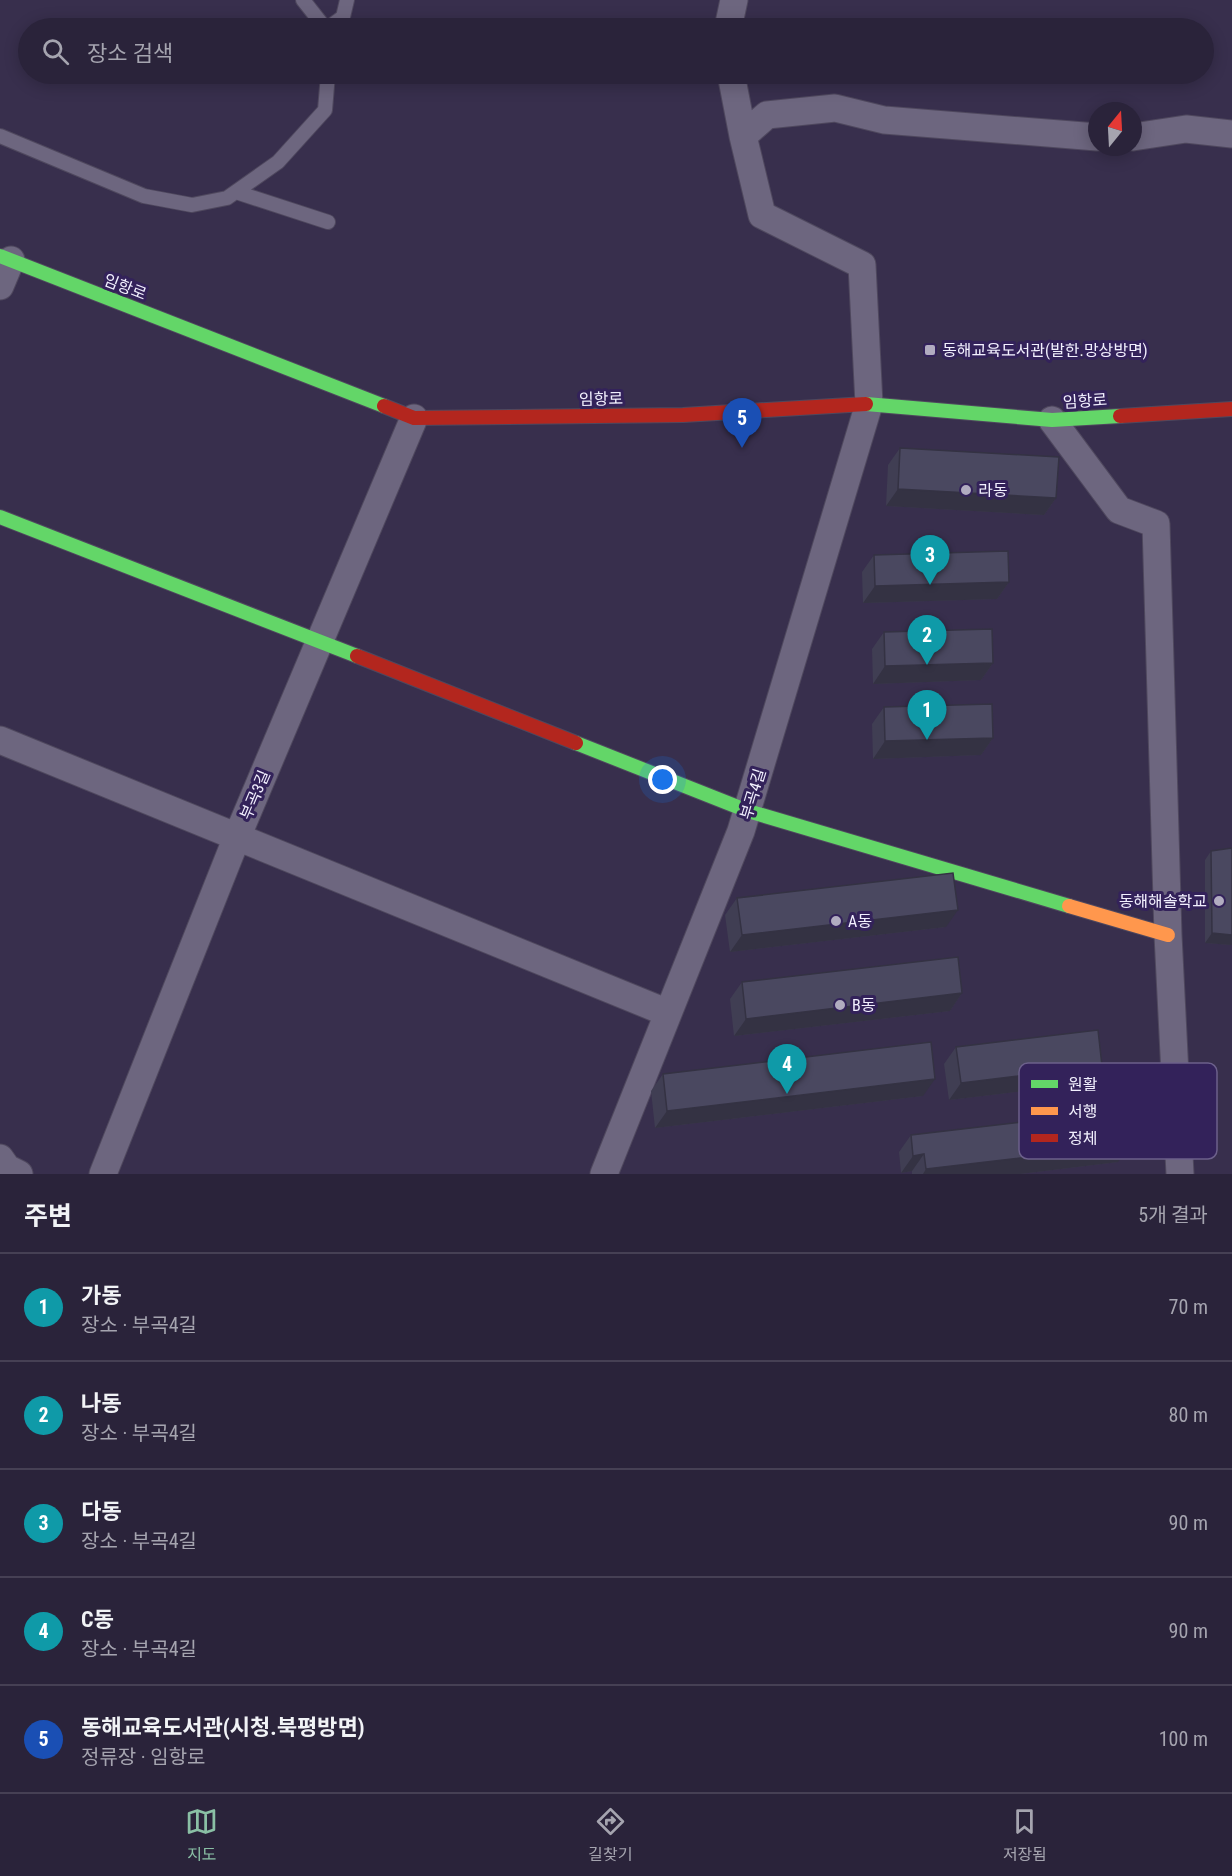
<!DOCTYPE html>
<html lang="ko">
<meta charset="utf-8">
<style>
:root{--surface:#2a233a;--page:#362f45;--text:#f1f3f6;--muted:#a5a4af;--line:#464054;--accent:#8abfa5}
body{margin:0;font-family:"Roboto Condensed","Noto Sans KR",sans-serif;background:var(--page);color:var(--text)}
.compass{position:absolute;left:1088px;top:102px;width:54px;height:54px;border-radius:50%;background:var(--surface);box-shadow:0 3px 15px #0003;rotate:18deg}
.you{position:absolute;left:663px;top:780px;width:21px;height:21px;margin:-15px;border:4px solid #fff;border-radius:50%;background:#1a73e8;box-shadow:0 0 0 9px #1a73e833}
.badge{display:grid;place-items:center;width:39px;height:39px;border-radius:50%;background:var(--accent);color:#fff;font-size:20px;font-weight:700}
.pin{position:absolute;translate:-50% -50px;filter:drop-shadow(0 2px 3px #0008)}
.pin::after{content:'';position:absolute;top:32px;width:21px;height:18px;background:inherit;clip-path:polygon(0 0,100% 0,50% 100%)}
.list{margin:0;padding:0;list-style:none}
h2{display:flex;justify-content:space-between;align-items:center;height:78px;margin:0;padding:0 24px;font-size:26px}
h2 small{font-size:20px;font-weight:400;color:var(--muted)}
.list li{display:grid;grid-template-columns:39px 1fr auto;gap:18px;align-items:center;box-sizing:border-box;height:108px;padding:0 24px;border-top:2px solid var(--line)}
.list b{display:block;font-size:22px;white-space:nowrap}
.list p{margin:0;font-size:20px;white-space:nowrap;color:var(--muted)}
.list em{font-size:20px;font-style:normal;color:var(--muted)}
.icon{flex:none;width:33px;height:33px;fill:none;stroke:currentColor;stroke-width:2;stroke-linecap:round;stroke-linejoin:round}
.map{position:relative;flex:none;width:1232px;height:1174px;overflow:hidden}
.search{position:absolute;background:var(--surface);box-shadow:0 3px 15px #0003;left:18px;right:18px;top:18px;height:66px;display:flex;align-items:center;gap:15px;box-sizing:border-box;padding:0 21px;border-radius:33px;color:var(--muted);font-size:22px}
.sheet{height:618px;background:var(--surface)}
nav{display:flex;justify-content:space-around;align-items:center;box-sizing:border-box;height:84px;border-top:2px solid var(--line);background:var(--surface);font-size:16px;color:var(--muted)}
nav a{display:grid;justify-items:center;gap:3px}
nav .on{color:var(--accent)}
.map>svg:first-child{display:block}
.lines{fill:none;stroke-linecap:round;stroke-linejoin:round}
.lane-casing{stroke:#4f485e;stroke-width:16}
.street-casing{stroke:#4f485e;stroke-width:29}
.fast-casing{stroke:#4f485e;stroke-width:16}
.slow-casing{stroke:#4f485e;stroke-width:16}
.jam-casing{stroke:#4f485e;stroke-width:16}
.lane{stroke:#6d667f;stroke-width:14}
.street{stroke:#6d667f;stroke-width:27}
.fast{stroke:#63d668;stroke-width:14}
.slow{stroke:#ff974d;stroke-width:14}
.jam{stroke:#b3261e;stroke-width:14}
.wall{fill:#403e53}
.shaded-wall{fill:#343243}
.building{fill:#4a4860;stroke:#343243;stroke-width:1.5}
.poi-dot{fill:#b1acc0;stroke:#33225a;stroke-width:2}
.labels{text-anchor:middle;dominant-baseline:central;stroke-width:6;stroke-linejoin:round;paint-order:stroke}
.street-label{font-size:16px;fill:#f2f0fe;stroke:#33225a}
.poi-label{font-size:16px;fill:#f2f0fe;stroke:#33225a;text-anchor:start}
.key{fill:#33225a;stroke:#6c608b;stroke-width:1.5}
.key-label{font-size:16px;fill:#f2f0fe}
</style>
<div class="map">
<svg width="1232" height="1174" viewBox="0 0 1232 1174">
<rect width="100%" height="100%" fill="#382f4d"/>
<g class="lines">
<g class="lane-casing">
<path id="lane" d="M303,0L322,24L323,28
M328,28L343,17L347,0
M0,136L144,196L192,205L227,198L278,162L325,110L328,74
M236,192L328,222"/>
</g>
<g class="street-casing">
<path id="street" d="M728,28L734,0
M743,136L767,115L835,108L884,120L1097,137
M1133,137L1186,129L1232,134
M0,286L11,260
M1052,420L1119,510L1156,524L1168,935L1180,1174
M0,740L668,1013
M0,1158L7,1168L19,1174
M103,1174L237,837L414,418
M604,1174L741,831L869,404L862,265L762,215L743,136L731,74"/>
</g>
<g class="fast-casing">
<path id="fast" d="M0,256L384,406
M866,404L1052,420L1120,416
M0,517L357,656
M576,743L748,811L1069,906"/>
</g>
<g class="slow-casing">
<path id="slow" d="M1069,906L1168,935"/>
</g>
<g class="jam-casing">
<path id="jam" d="M384,406L414,418L683,415L866,404
M1120,416L1232,409
M357,656L576,743"/>
</g>
<use href="#lane" class="lane"/>
<use href="#street" class="street"/>
<use href="#fast" class="fast"/>
<use href="#slow" class="slow"/>
<use href="#jam" class="jam"/>
</g>
<path class="wall" d="M900,448L1056,498L1044,515L886,506L888,465Z
M874,555L1009,582L997,599L863,603L862,572Z
M884,632L993,663L981,680L873,684L872,649Z
M884,707L993,738L981,755L873,759L872,724Z
M1211,851L1232,945L1205,943V860Z
M737,898L946,927L730,952L725,915Z
M742,982L962,993L950,1011L734,1036L730,999Z
M956,1047L1102,1066L1090,1083L949,1100L944,1064Z
M663,1074L923,1096L655,1128L651,1091Z
M911,1135L1118,1162L1020,1174H912V1171L901,1173L899,1152Z"/>
<path class="shaded-wall" d="M898,489L1056,498L1044,515L886,506Z
M1009,582L997,599L863,603L875,586Z
M993,663L981,680L873,684L885,666Z
M993,738L981,755L873,759L885,741Z
M958,910L946,927L730,952L742,935Z
M1212,933L1232,935V945L1205,943Z
M962,993L950,1011L734,1036L746,1019Z
M1102,1066L1090,1083L949,1100L961,1083Z
M935,1079L923,1096L655,1128L667,1111Z
M1130,1145L1118,1162L1020,1174H923L926,1169Z
M924,1154L912,1171L901,1173L913,1156Z"/>
<path class="building" d="M900,448L1059,457L1056,498L898,489Z
M1008,551L1009,582L875,586L874,555Z
M992,629L993,663L885,666L884,632Z
M992,704L993,738L885,741L884,707Z
M1232,848V935L1212,933L1211,851Z
M953,873L958,910L742,935L737,898Z
M958,957L962,993L746,1019L742,982Z
M1098,1030L1102,1066L961,1083L956,1047Z
M931,1042L935,1079L667,1111L663,1074Z
M1126,1110L1130,1145L926,1169L924,1154L913,1156L911,1135Z"/>
<g class="poi-dot">
<rect x="924" y="344" width="12" height="12" rx="3"/>
<circle cx="966" cy="490" r="6"/>
<circle cx="1219" cy="901" r="6"/>
<circle cx="836" cy="921" r="6"/>
<circle cx="840" cy="1005" r="6"/>
</g>
<g class="labels">
<g class="street-label">
<text transform="translate(125 287) rotate(21)">임항로</text>
<text transform="translate(601 399) rotate(-1)">임항로</text>
<text transform="translate(1085 401) rotate(-4)">임항로</text>
<text transform="translate(753 794) rotate(-73)">부곡4길</text>
<text transform="translate(255 795) rotate(-67)">부곡3길</text>
</g>
<g class="poi-label">
<text x="942" y="350">동해교육도서관(발한.망상방면)</text>
<text x="978" y="490">라동</text>
<text x="1207" y="901" text-anchor="end">동해해솔학교</text>
<text x="848" y="921">A동</text>
<text x="852" y="1005">B동</text>
</g>
</g>
<rect x="1019" y="1063" width="198" height="96" rx="9" class="key"/>
<rect x="1031" y="1080" width="27" height="8" fill="#63d668"/>
<rect x="1031" y="1107" width="27" height="8" fill="#ff974d"/>
<rect x="1031" y="1134" width="27" height="8" fill="#b3261e"/>
<g class="key-label">
<text x="1068" y="1090">원활</text>
<text x="1068" y="1117">서행</text>
<text x="1068" y="1144">정체</text>
</g>
</svg>
<svg class="compass" viewBox="-18 -18 36 36"><path d="M0-13l5 13h-10z" fill="#e53935"/><path d="M0 13l5-13h-10z" fill="#a5a4af"/></svg>
<div class="you"></div>
<div class="pin badge" style="left:927px;top:740px;background:#0f9aa8">1</div>
<div class="pin badge" style="left:927px;top:665px;background:#0f9aa8">2</div>
<div class="pin badge" style="left:930px;top:585px;background:#0f9aa8">3</div>
<div class="pin badge" style="left:787px;top:1094px;background:#0f9aa8">4</div>
<div class="pin badge" style="left:742px;top:448px;background:#1a4fb4">5</div>
<div class="search"><svg class="icon" aria-label="search" viewBox="0 0 24 24"><circle cx="10" cy="10" r="6"/><path d="M15 15l6 6"/></svg>장소 검색</div>
</div>
<section class="sheet">
<h2>주변<small>5개 결과</small></h2>
<ul class="list">
<li><span class="badge" style="background:#0f9aa8">1</span><div><b>가동</b><p>장소 · 부곡4길</p></div><em>70 m</em></li>
<li><span class="badge" style="background:#0f9aa8">2</span><div><b>나동</b><p>장소 · 부곡4길</p></div><em>80 m</em></li>
<li><span class="badge" style="background:#0f9aa8">3</span><div><b>다동</b><p>장소 · 부곡4길</p></div><em>90 m</em></li>
<li><span class="badge" style="background:#0f9aa8">4</span><div><b>C동</b><p>장소 · 부곡4길</p></div><em>90 m</em></li>
<li><span class="badge" style="background:#1a4fb4">5</span><div><b>동해교육도서관(시청.북평방면)</b><p>정류장 · 임항로</p></div><em>100 m</em></li>
</ul>
</section>
<nav>
<a class="on"><svg class="icon" aria-label="map" viewBox="0 0 24 24"><path d="M3 6l6-2 6 2 6-2v14l-6 2-6-2-6 2zM9 4v14M15 6v14"/></svg>지도</a>
<a><svg class="icon" aria-label="directions" viewBox="0 0 24 24"><path d="M12 3l9 9-9 9-9-9zM9 14v-3h6M13 9l2 2-2 2"/></svg>길찾기</a>
<a><svg class="icon" aria-label="saved" viewBox="0 0 24 24"><path d="M7 4h10v16l-5-4-5 4z"/></svg>저장됨</a>
</nav>
